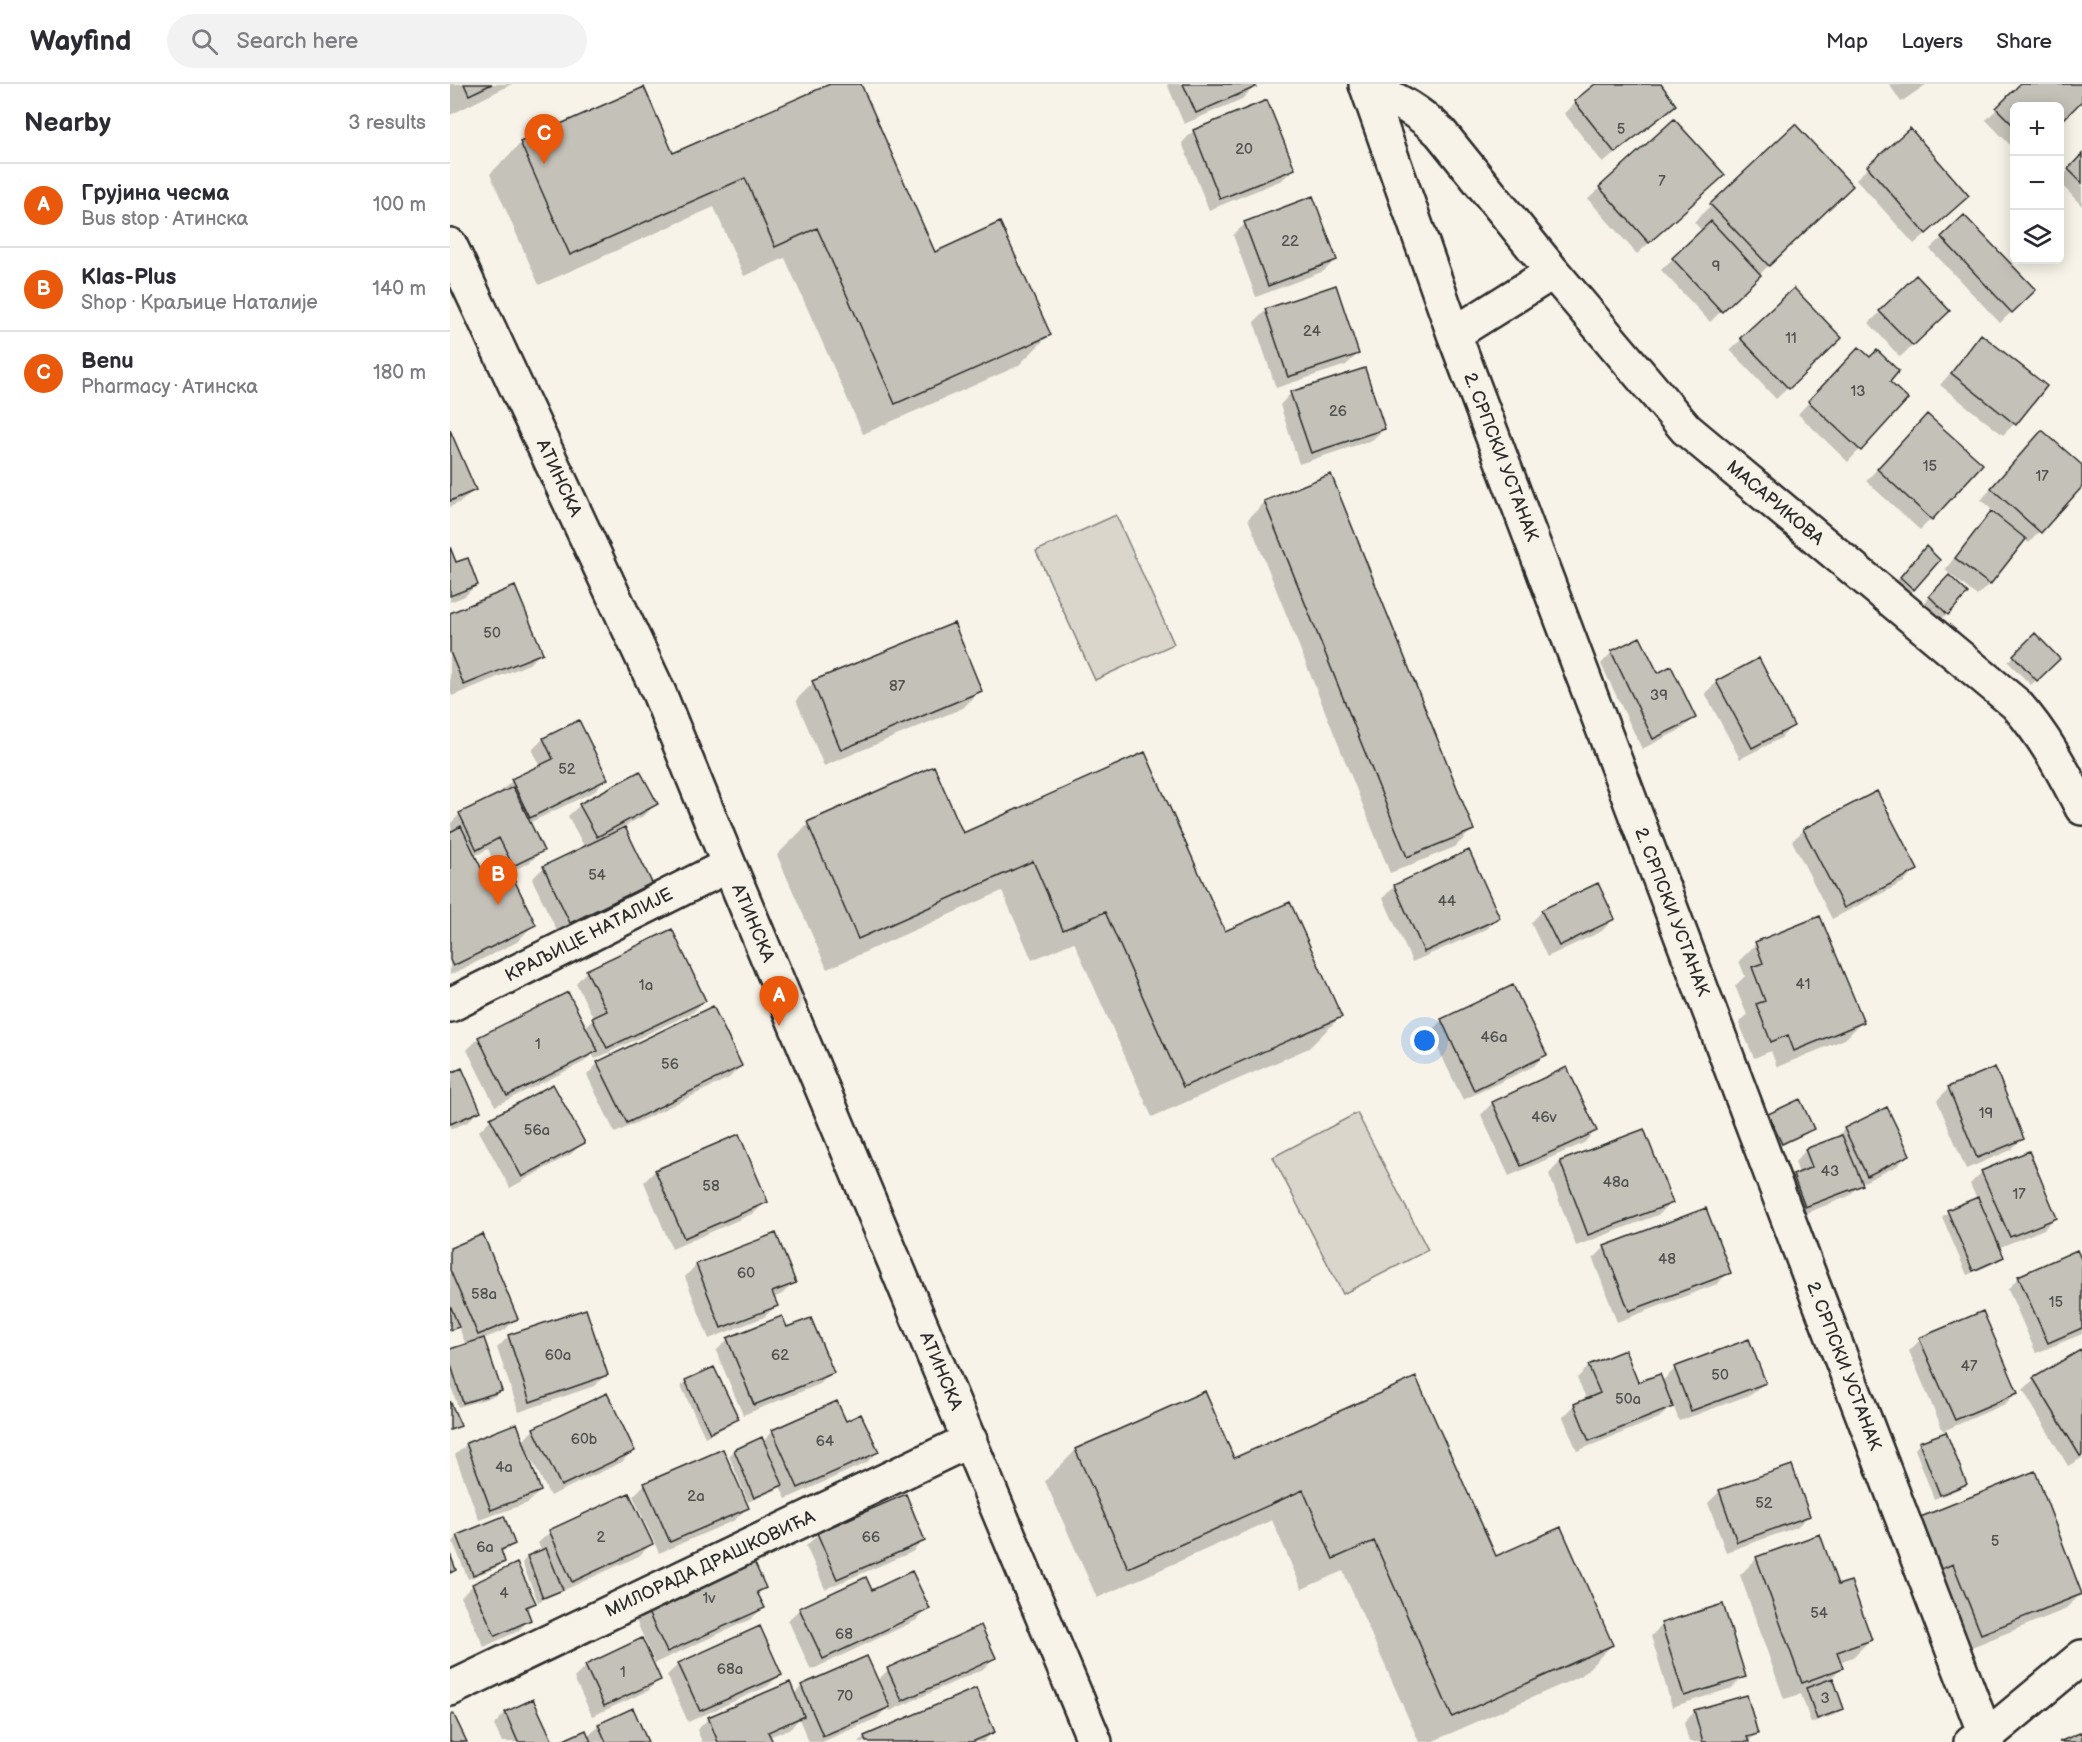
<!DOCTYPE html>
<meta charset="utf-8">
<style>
:root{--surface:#fff;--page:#f2f2f3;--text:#2b2b33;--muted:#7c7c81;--line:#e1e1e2;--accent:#ea580c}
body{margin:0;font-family:"Balsamiq Sans",sans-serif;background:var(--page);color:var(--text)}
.controls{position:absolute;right:18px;top:18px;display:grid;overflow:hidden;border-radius:9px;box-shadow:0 3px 15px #0003}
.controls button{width:54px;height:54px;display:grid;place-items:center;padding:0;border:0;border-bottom:2px solid var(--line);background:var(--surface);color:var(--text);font:30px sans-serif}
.you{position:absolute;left:975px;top:957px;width:21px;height:21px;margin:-15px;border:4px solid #fff;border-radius:50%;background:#1a73e8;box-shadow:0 0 0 9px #1a73e833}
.badge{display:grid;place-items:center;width:39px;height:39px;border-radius:50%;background:var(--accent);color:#fff;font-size:20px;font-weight:700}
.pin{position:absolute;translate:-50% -50px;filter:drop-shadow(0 2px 3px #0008)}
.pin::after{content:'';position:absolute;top:32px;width:21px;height:18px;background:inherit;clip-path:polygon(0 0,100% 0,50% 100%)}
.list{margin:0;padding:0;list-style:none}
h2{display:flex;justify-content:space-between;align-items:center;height:78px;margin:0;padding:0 24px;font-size:26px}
h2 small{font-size:20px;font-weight:400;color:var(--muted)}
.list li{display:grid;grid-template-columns:39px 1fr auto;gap:18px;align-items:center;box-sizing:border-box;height:84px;padding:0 24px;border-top:2px solid var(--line)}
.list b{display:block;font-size:22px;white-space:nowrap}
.list p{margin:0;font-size:20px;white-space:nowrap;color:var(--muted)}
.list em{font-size:20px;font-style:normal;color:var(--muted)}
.icon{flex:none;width:33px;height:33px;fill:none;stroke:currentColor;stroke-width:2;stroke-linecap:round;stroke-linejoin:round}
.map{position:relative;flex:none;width:1632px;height:1658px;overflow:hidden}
header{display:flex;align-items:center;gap:36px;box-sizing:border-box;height:84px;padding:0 30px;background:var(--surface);border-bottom:2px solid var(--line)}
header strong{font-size:28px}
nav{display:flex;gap:33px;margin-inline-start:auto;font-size:21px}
.search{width:420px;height:54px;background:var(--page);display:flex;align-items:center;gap:15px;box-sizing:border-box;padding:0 21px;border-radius:33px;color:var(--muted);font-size:22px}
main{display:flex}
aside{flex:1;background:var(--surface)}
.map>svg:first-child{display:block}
.green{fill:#dad6cc;stroke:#82807c;stroke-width:1.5}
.shadow{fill:#0003;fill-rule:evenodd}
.building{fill:#c4c1b9;stroke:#2b2b2b;stroke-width:1.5}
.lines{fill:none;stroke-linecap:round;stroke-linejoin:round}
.minor-casing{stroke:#2b2b2b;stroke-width:38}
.minor{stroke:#f7f3e8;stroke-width:33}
.labels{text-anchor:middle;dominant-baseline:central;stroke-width:6;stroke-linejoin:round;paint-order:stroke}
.number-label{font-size:15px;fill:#51504e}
.street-label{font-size:18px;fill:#2b2b2b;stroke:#f7f3e8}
</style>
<header>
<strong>Wayfind</strong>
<div class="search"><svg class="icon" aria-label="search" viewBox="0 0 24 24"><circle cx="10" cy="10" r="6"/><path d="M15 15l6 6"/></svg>Search here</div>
<nav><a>Map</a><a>Layers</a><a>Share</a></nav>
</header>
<main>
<aside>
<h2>Nearby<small>3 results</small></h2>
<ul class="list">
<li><span class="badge">A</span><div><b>Грујина чесма</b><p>Bus stop · Атинска</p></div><em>100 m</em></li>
<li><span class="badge">B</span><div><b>Klas-Plus</b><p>Shop · Краљице Наталије</p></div><em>140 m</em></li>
<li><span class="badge">C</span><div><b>Benu</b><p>Pharmacy · Атинска</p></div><em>180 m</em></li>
</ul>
</aside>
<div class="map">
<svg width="1632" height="1658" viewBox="0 0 1632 1658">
<rect width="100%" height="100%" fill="#f7f3e8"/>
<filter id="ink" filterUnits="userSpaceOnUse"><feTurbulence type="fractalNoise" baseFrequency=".0167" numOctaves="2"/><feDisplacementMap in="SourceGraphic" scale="12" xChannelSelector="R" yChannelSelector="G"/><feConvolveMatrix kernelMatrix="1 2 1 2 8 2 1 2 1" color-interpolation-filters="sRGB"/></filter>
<g filter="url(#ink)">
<path class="green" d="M666,431L724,560L645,596L586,467Z
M907,1029L978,1166L893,1210L823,1073Z"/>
<path class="shadow" d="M0,0H62L0,31Z
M384,0H410L484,170L599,251L568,282L413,350L335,174L294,192L264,123L89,201L40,90L71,59L223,71Z
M717,0H803L804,3L792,15L734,40Z
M1148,0H1212L1210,2L1224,20L1212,32L1153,79L1114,29Z
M1439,0H1477L1451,18Z
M1572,0H1632V15L1610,37V22H1564V65L1536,36Z
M816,18L844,85L832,96L759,126L732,59L743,47Z
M1224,38L1261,103L1187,170L1138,115Z
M1460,46L1505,124L1464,160L1406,95Z
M1632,72V122L1610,99V95Z
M1384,119L1260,238L1211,186L1252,147L1244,138L1261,121Z
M1514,133L1584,206L1550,239L1480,165Z
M795,140L885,176L874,187L806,213L783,151Z
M1466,194L1487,239L1450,273L1419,239Z
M816,226L908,270L896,281L826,304L804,238Z
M1532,252L1564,340L1553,351L1490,301Z
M1292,255L1378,266L1326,315L1280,266Z
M1420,275L1438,299L1456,315L1398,378L1348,330L1398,276Z
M841,309L934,345L922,356L849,380L830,321Z
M1466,344L1481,435L1470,446L1416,397Z
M0,350L24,406L12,417L0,423Z
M1581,360L1632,383V400L1579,459L1574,455L1539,500L1527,512L1495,486L1530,440L1543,427L1531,416Z
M815,418L1022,746L1005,763L940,789L798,435Z
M0,467L5,480L26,501L15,512L0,518Z
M1470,470L1463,505L1458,510L1445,499Z
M1499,493L1516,509L1492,535L1474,519Z
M0,531L91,569L79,580L2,612L0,607Z
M1585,552L1608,575L1581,601L1558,578Z
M1162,568L1207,591L1244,634L1232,645L1192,665L1151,580Z
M1267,598L1342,642L1331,654L1290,675L1255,609Z
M363,599L530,607L513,624L374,682L346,616Z
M93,655L156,695L145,707L79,739L92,767L80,778L59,789L84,840L67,858L0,891V749L2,748L0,740L10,730L51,710L50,708L62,697L90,683L82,666ZM38,765L47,785L34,792L24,772Z
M206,720L195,731L173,743L200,799L188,811L108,849L82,795L94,783L135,764L118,732L130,721Z
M358,740L513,751L774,849L890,933L859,964L702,1033L624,858L582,876L552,807L377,885L327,771Z
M1354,746L1466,786L1454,798L1382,835L1342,757Z
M1019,768L1048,833L1037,845L962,878L933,814L944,802Z
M1092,827L1163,835L1152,847L1097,873L1081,839Z
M1306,860L1412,938L1395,955L1327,983L1321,967L1304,974L1289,939L1297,931L1285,902L1295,892L1289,877Z
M137,887L255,916L243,928L145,975L142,970L134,978L45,1022L17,966L29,954L134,944L144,935L126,899Z
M1062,903L1095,970L1084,982L1013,1016L980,948L991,937Z
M148,979L291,982L279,994L165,1049L137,991Z
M1117,985L1145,1047L1134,1059L1059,1092L1031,1031L1042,1019Z
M0,991L29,1026L18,1038L0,1045Z
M103,1002L133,1059L121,1070L60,1104L29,1047L41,1035Z
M1499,1004L1572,1054L1561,1066L1516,1085L1487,1016Z
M1319,1031L1362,1045L1356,1050L1326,1064L1314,1037Z
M1395,1045L1458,1071L1447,1082L1410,1100L1399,1112L1344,1134L1332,1104L1344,1092L1349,1090L1345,1078L1356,1066L1383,1056Z
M1193,1047L1221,1118L1210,1130L1126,1162L1099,1090L1110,1078Z
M205,1087L316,1118L304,1129L222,1165L194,1098Z
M1532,1088L1606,1133L1594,1145L1548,1164L1552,1173L1547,1178L1517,1191L1492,1133L1498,1128L1527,1115L1520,1100Z
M325,1150L344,1199L332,1210L323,1214L326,1222L314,1233L259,1255L235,1193L246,1181Z
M1155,1163L1279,1188L1267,1200L1167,1238L1143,1175Z
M0,1165L66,1234L55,1246L33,1255L50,1306L45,1312L8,1323L0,1299V1267L16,1261L8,1241L0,1249Z
M1632,1180V1250L1586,1269L1558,1205L1569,1193Z
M336,1245L382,1289L370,1300L293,1331L266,1267L278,1255Z
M59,1252L156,1291L144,1302L69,1328L47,1264Z
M1470,1256L1566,1309L1555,1320L1493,1347L1459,1267Z
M1632,1266V1374L1618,1382L1573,1306L1584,1295Z
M1139,1282L1188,1300L1211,1298L1225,1285L1314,1299L1302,1310L1229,1337L1223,1321L1209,1334L1127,1367L1113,1333L1125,1321L1137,1316L1127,1294Z
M236,1297L287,1334L282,1340L255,1353L231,1302Z
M395,1339L427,1368L416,1379L336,1415L330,1402L326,1406L298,1418L279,1372L284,1367L311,1355L313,1358L323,1347Z
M84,1345L183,1366L172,1378L100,1412L77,1366L75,1367L90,1407L78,1419L29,1436L5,1371L17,1360L72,1358Z
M1470,1359L1515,1399L1509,1405L1484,1415L1465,1365Z
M626,1366L783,1376L1045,1474L1162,1561L1131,1592L981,1658H969L893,1487L852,1505L822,1436L647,1514L595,1397Z
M195,1400L297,1424L285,1436L209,1469L183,1412Z
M1270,1407L1358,1432L1347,1443L1276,1468L1258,1419Z
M178,1411L201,1460L189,1472L88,1518L72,1479L77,1473L92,1468L88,1459L100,1448Z
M368,1450L473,1457L462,1468L375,1505L356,1462Z
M8,1452L63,1460L58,1465L50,1468L53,1477L48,1483L18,1495L3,1458Z
M1452,1452L1632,1509L1614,1526L1514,1566Z
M1307,1474L1387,1503L1420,1556L1403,1573L1389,1578L1391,1584L1381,1594L1392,1625L1387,1630L1361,1639L1351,1610L1334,1615L1290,1491Z
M23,1501L84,1519L76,1527L80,1535L68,1547L34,1563L11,1513Z
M314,1504L307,1511L313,1524L301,1535L205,1579L184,1532L195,1521Z
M421,1508L478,1525L467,1536L361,1586L338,1536L350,1525Z
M1212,1541L1294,1592L1282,1604L1222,1623L1201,1552Z
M417,1574L427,1597L438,1586L544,1574L533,1585L440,1627L438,1623L427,1634L372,1658H359L349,1635L341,1644L319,1653L321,1658H252L247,1646L258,1635L339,1600L343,1611L351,1603Z
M229,1580L330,1590L318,1602L238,1638L217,1591Z
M136,1582L209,1595L198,1607L142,1632L124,1594Z
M82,1617L101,1658H52L44,1641L55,1629Z
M1245,1627L1306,1650L1298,1658H1239L1234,1639Z
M149,1641L196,1658H113L137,1653Z
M543,1648L533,1658H409L414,1653Z"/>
<path class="building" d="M14,0H42L19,11Z
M380,0H411L485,168L550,138L601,251L445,320L367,144L325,163L295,94L120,171L70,58L194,3L223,69Z
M733,0H804L806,3L746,29Z
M1145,0H1211L1226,21L1165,69L1124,17Z
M1570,0H1632V17L1610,39V22H1564V42L1546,24Z
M817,16L845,85L770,115L743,46Z
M1224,35L1275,91L1199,159L1149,103Z
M1345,40L1403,102L1319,182L1260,120Z
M1460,44L1519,112L1476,150L1417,82Z
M1632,70V99L1618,85Z
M863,112L887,176L818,202L794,138Z
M1514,131L1586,206L1562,229L1491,153Z
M1261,137L1311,191L1272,228L1222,174Z
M1466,191L1500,227L1463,262L1429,227Z
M886,201L909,270L838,293L815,225Z
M1344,204L1392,254L1339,305L1290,254Z
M1531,250L1597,302L1566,341L1501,289Z
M1409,263L1420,273L1427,266L1449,287L1440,298L1458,315L1411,367L1358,317Z
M915,284L935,345L861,369L840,308Z
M1477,330L1533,380L1482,436L1427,385Z
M0,346L26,406L0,417Z
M1592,346L1632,381V403L1591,449L1541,404Z
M881,390L1024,746L957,773L814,417Z
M1541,427L1576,455L1540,501L1505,474Z
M1476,462L1490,476L1464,506L1450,493Z
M0,463L6,478L18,474L28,501L0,512Z
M1499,491L1518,509L1498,531L1479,512Z
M65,502L93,569L14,601L0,568V529Z
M504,539L532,607L391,666L362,597Z
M1585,549L1610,575L1587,597L1563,571Z
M1190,553L1208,589L1221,582L1246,634L1203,655L1161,567Z
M1309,574L1344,642L1302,664L1266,597Z
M129,636L158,695L80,734L61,695L103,675L93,654Z
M695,668L775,847L840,818L892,933L733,1003L655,828L613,846L583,777L408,855L357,738L484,682L513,749Z
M190,687L208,720L147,753L129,720Z
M63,703L94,767L63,782L49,754L27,766L9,729Z
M1427,707L1468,786L1394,824L1353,745Z
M11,742L34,790L56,779L86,841L3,882L0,876V748Z
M175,743L202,799L120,839L93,782Z
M1019,766L1050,834L974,868L944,801Z
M1148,799L1165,835L1109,862L1091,826Z
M1370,832L1414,938L1344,967L1338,951L1321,958L1306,920L1315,917L1302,883L1313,879L1305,858Z
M222,845L256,917L157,964L142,934L157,927L136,886Z
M1063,901L1097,971L1024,1006L991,935Z
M118,908L148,967L57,1012L28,953Z
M263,922L292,982L177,1039L147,978Z
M1117,983L1147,1047L1071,1082L1042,1018Z
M1545,983L1574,1055L1527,1074L1498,1003Z
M12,984L31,1027L0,1040V989Z
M103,1000L135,1059L72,1093L40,1034Z
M1350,1015L1364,1045L1332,1060L1318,1030Z
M1437,1023L1460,1071L1417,1092L1394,1044Z
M1194,1045L1223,1119L1138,1151L1110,1077Z
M289,1050L318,1118L234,1154L205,1086Z
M1392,1051L1413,1101L1355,1123L1343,1091L1362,1083L1355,1065Z
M1579,1067L1607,1134L1560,1153L1531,1087Z
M1528,1113L1554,1173L1523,1187L1497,1126Z
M1256,1124L1281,1189L1179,1227L1154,1162Z
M326,1149L346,1199L322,1208L328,1222L271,1244L246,1180Z
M33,1150L68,1235L28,1251L0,1186V1164Z
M1627,1166L1632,1177V1244L1598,1259L1568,1192Z
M0,1221L9,1243L0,1246Z
M136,1225L158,1291L80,1318L58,1251Z
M1533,1227L1568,1309L1505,1336L1469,1254Z
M332,1232L337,1243L361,1234L384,1289L304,1321L277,1254Z
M34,1254L52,1307L13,1319L0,1278V1265Z
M1299,1255L1316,1299L1241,1327L1224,1283Z
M1632,1265V1371L1630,1372L1583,1294Z
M1175,1266L1188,1298L1210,1290L1223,1323L1139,1357L1124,1320L1150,1309L1138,1281Z
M264,1283L289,1335L260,1349L235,1296Z
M966,1293L1046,1472L1111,1443L1163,1561L1002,1633L924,1457L883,1475L853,1406L678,1484L625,1365L755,1307L784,1374Z
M157,1309L185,1367L111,1402L83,1344Z
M0,1317L11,1342L0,1346Z
M387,1317L396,1337L411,1330L429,1368L348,1404L322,1346Z
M67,1339L91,1407L41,1426L16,1359Z
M1496,1348L1517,1400L1490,1411L1469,1358Z
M312,1353L333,1401L304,1414L284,1366Z
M273,1365L299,1424L220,1458L194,1399Z
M1342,1381L1360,1432L1287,1458L1269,1406Z
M1585,1387L1632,1510L1531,1550L1503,1480L1489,1486L1468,1434Z
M179,1409L203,1460L122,1498L99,1446Z
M456,1410L475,1457L387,1495L367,1449Z
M54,1432L65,1460L51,1466L55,1478L23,1491L7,1451Z
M1370,1450L1388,1501L1401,1497L1422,1556L1387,1568L1393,1584L1352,1599L1306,1473Z
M96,1464L113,1506L93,1514L77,1472Z
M0,1470L6,1486L0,1489Z
M301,1471L316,1504L307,1508L315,1524L217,1568L194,1520Z
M67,1479L86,1519L76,1523L81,1536L45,1552L22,1500Z
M462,1487L480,1525L373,1575L349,1524L416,1493L422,1506Z
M1273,1520L1296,1593L1234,1612L1211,1539Z
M531,1541L546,1574L452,1617L437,1584Z
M310,1542L332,1591L250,1627L228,1579Z
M192,1554L211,1596L154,1622L135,1581Z
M417,1572L440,1623L373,1652L351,1601Z
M1383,1594L1394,1625L1367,1635L1356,1604Z
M340,1598L354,1632L318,1648L323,1658H268L258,1633Z
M526,1604L545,1648L522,1658H416L414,1652Z
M1297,1611L1308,1650L1297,1653L1299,1658H1253L1244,1626Z
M83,1615L103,1658H68L55,1628Z
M183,1624L198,1658H156L148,1640Z
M3,1629L17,1658H0V1631Z
M136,1646L141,1658H109Z
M1632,1648V1658H1609Z"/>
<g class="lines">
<g class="minor-casing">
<path id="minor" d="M916,0L1004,250L1360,1193L1538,1658
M916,1C946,16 966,25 990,48L1103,188
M0,161L209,609L279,781L645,1658
M1004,250L1103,188L1236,345L1566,620C1594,651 1613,687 1632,724
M0,921L279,781
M0,1605L520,1356
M1521,1658L1536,1653L1632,1573"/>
</g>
<use href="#minor" class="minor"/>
</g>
</g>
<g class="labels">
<g class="number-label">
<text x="1171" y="45">5</text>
<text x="794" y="65">20</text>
<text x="1212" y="97">7</text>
<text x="840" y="157">22</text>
<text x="1266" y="182">9</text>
<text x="862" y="247">24</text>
<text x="1341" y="254">11</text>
<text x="1408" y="307">13</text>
<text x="888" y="327">26</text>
<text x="1480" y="382">15</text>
<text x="1592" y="392">17</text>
<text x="42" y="549">50</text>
<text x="447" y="602">87</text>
<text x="1209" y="611">39</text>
<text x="117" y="685">52</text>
<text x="147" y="791">54</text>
<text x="997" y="817">44</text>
<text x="1353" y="900">41</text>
<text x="196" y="901">1a</text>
<text x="1044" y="953">46a</text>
<text x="88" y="960">1</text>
<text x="220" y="980">56</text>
<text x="1536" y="1029">19</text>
<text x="1094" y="1033">46v</text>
<text x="87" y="1046">56a</text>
<text x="1380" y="1087">43</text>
<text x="1166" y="1098">48a</text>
<text x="261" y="1102">58</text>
<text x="1569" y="1110">17</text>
<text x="1217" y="1175">48</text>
<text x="296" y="1189">60</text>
<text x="34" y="1210">58a</text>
<text x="1606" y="1218">15</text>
<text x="108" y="1271">60a</text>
<text x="330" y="1271">62</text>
<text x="1519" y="1282">47</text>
<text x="1270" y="1291">50</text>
<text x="1178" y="1315">50a</text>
<text x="134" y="1355">60b</text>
<text x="375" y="1357">64</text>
<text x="54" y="1383">4a</text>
<text x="246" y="1412">2a</text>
<text x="1314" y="1419">52</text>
<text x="151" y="1453">2</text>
<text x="421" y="1453">66</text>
<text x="1545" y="1457">5</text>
<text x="35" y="1463">6a</text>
<text x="54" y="1509">4</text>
<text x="259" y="1514">1v</text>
<text x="1369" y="1529">54</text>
<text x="394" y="1550">68</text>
<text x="280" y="1585">68a</text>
<text x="173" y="1588">1</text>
<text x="395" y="1612">70</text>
<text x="1375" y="1614">3</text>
</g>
<g class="street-label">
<text transform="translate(1051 373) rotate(69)">2. СРПСКИ УСТАНАК</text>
<text transform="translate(109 394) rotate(65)">АТИНСКА</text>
<text transform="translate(1325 419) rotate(40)">МАСАРИКОВА</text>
<text transform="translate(1222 828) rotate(69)">2. СРПСКИ УСТАНАК</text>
<text transform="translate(303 839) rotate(67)">АТИНСКА</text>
<text transform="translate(139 851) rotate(-27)">КРАЉИЦЕ НАТАЛИЈЕ</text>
<text transform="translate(1394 1282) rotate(69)">2. СРПСКИ УСТАНАК</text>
<text transform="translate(491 1287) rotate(67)">АТИНСКА</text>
<text transform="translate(260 1480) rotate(-25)">МИЛОРАДА ДРАШКОВИЋА</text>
</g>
</g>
</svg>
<div class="controls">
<button>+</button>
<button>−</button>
<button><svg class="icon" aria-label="layers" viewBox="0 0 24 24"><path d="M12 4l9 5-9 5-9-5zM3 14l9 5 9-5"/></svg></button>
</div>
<div class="you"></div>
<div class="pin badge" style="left:329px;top:942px">A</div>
<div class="pin badge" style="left:48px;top:821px">B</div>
<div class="pin badge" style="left:94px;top:80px">C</div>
</div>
</main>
